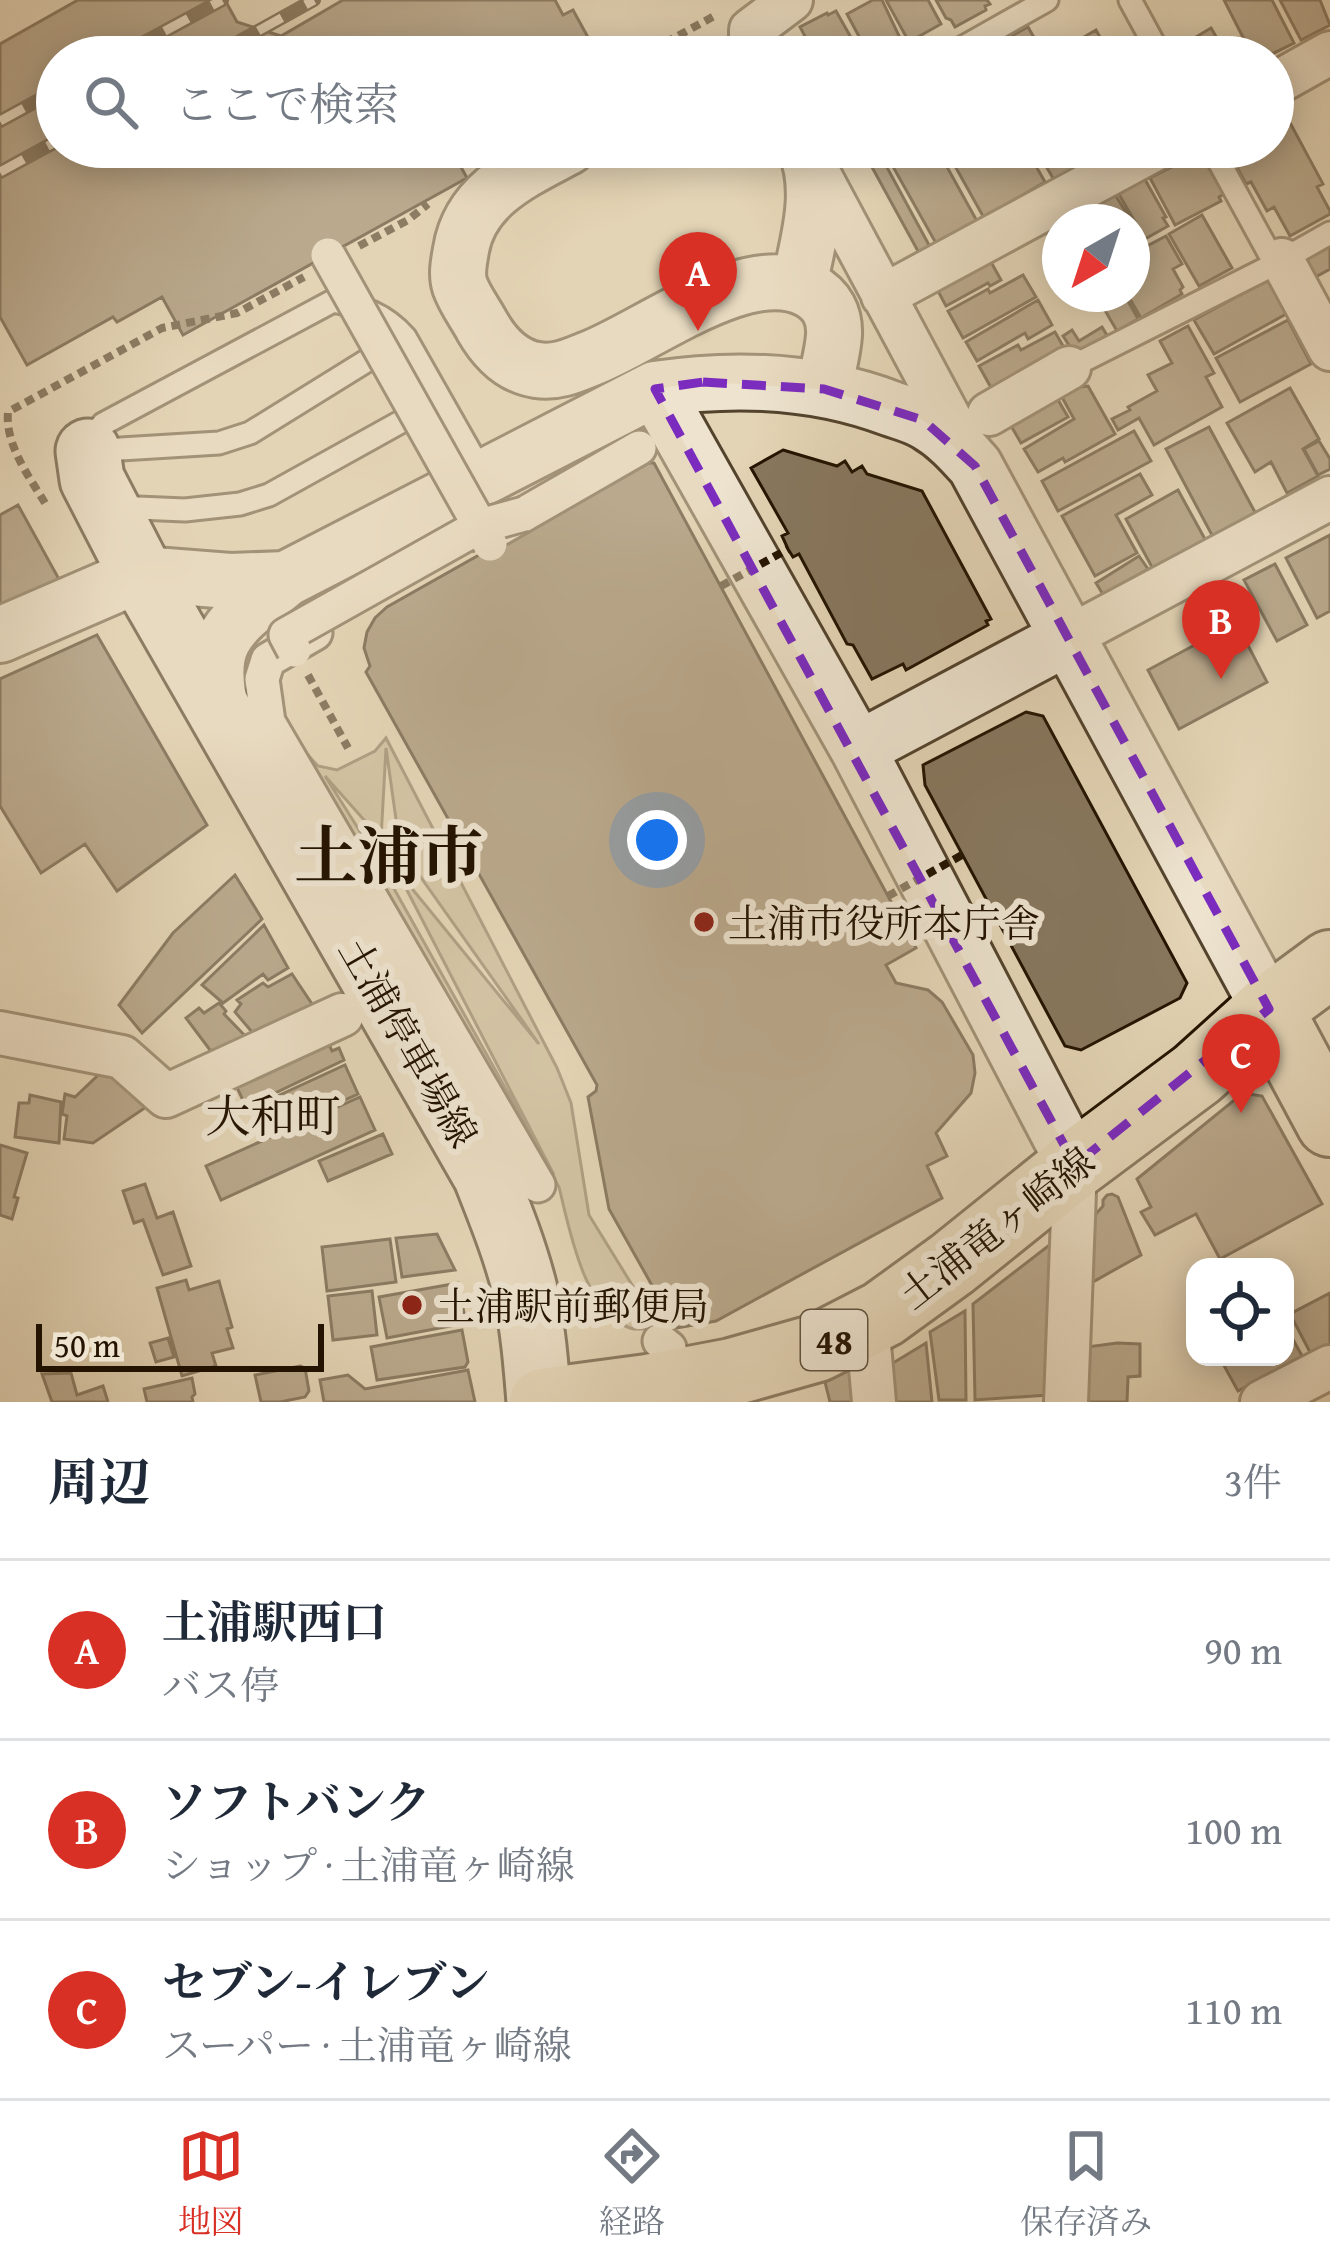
<!DOCTYPE html>
<html lang="ja">
<meta charset="utf-8">
<style>
:root{--surface:#fff;--page:#f6f6f7;--text:#1f2937;--muted:#747a83;--line:#e0e1e3;--accent:#d93025}
body{margin:0;font-family:"Gentium Book Plus","Noto Serif JP",serif;background:var(--page);color:var(--text)}
.controls{position:absolute;right:36px;bottom:36px;display:grid;overflow:hidden;border-radius:24px;box-shadow:0 6px 30px #0003}
.controls button{width:108px;height:108px;display:grid;place-items:center;padding:0;border:0;border-bottom:3px solid var(--line);background:var(--surface);color:var(--text);font:60px sans-serif}
.compass{position:absolute;left:1042px;top:204px;width:108px;height:108px;border-radius:50%;background:var(--surface);box-shadow:0 6px 30px #0003;rotate:219deg}
.scale{position:absolute;left:36px;bottom:30px;width:288px;box-sizing:border-box;padding-left:12px;border:6px solid #231300;border-top:0;font-size:33px;line-height:42px;white-space:nowrap;color:#231300;-webkit-text-stroke:9px #ede3cf;paint-order:stroke}
.you{position:absolute;left:657px;top:840px;width:42px;height:42px;margin:-30px;border:9px solid #fff;border-radius:50%;background:#1a73e8;box-shadow:0 0 0 18px #1a73e833}
.badge{display:grid;place-items:center;width:78px;height:78px;border-radius:50%;background:var(--accent);color:#fff;font-size:39px;font-weight:700}
.pin{position:absolute;translate:-50% -99px;filter:drop-shadow(0 3px 6px #0008)}
.pin::after{content:'';position:absolute;top:63px;width:42px;height:36px;background:inherit;clip-path:polygon(0 0,100% 0,50% 100%)}
.list{margin:0;padding:0;list-style:none}
h2{display:flex;justify-content:space-between;align-items:center;height:156px;margin:0;padding:0 48px;font-size:51px}
h2 small{font-size:39px;font-weight:400;color:var(--muted)}
.list li{display:grid;grid-template-columns:78px 1fr auto;gap:36px;align-items:center;box-sizing:border-box;height:180px;padding:0 48px;border-top:3px solid var(--line)}
.list b{display:block;font-size:45px;white-space:nowrap}
.list p{margin:0;font-size:39px;white-space:nowrap;color:var(--muted)}
.list em{font-size:39px;font-style:normal;color:var(--muted)}
.icon{flex:none;width:66px;height:66px;fill:none;stroke:currentColor;stroke-width:2;stroke-linecap:round;stroke-linejoin:round}
.map{position:relative;flex:none;width:1330px;height:1402px;overflow:hidden}
.search{position:absolute;background:var(--surface);box-shadow:0 6px 30px #0003;left:36px;right:36px;top:36px;height:132px;display:flex;align-items:center;gap:30px;box-sizing:border-box;padding:0 42px;border-radius:66px;color:var(--muted);font-size:45px}
.sheet{height:696px;background:var(--surface)}
nav{display:flex;justify-content:space-around;align-items:center;box-sizing:border-box;height:168px;border-top:3px solid var(--line);background:var(--surface);font-size:33px;color:var(--muted)}
nav a{display:grid;justify-items:center;gap:6px}
nav .on{color:var(--accent)}
.map>svg:first-child{display:block}
.green{fill:#c2b396;stroke:#72634b;stroke-width:3;fill-rule:evenodd}
.building{fill:#87775e;stroke:#231300;stroke-width:3}
.lines{fill:none;stroke-linecap:round;stroke-linejoin:round}
.service-casing{stroke:#53432d;stroke-width:27}
.pedestrian-casing{stroke:#53432d;stroke-width:39}
.minor-casing{stroke:#53432d;stroke-width:48}
.tertiary-casing{stroke:#53432d;stroke-width:60}
.secondary-casing{stroke:#231300;stroke-width:69}
.primary-casing{stroke:#231300;stroke-width:72}
.path{stroke:#231300;stroke-width:8;stroke-dasharray:9 6;stroke-linecap:butt}
.service{stroke:#ede3cf;stroke-width:21}
.pedestrian{stroke:#ede3cf;stroke-width:33}
.minor{stroke:#ede3cf;stroke-width:42}
.tertiary{stroke:#ede3cf;stroke-width:54}
.secondary{stroke:#ede3cf;stroke-width:63}
.primary{stroke:#e3d4b5;stroke-width:66}
.rail-casing{stroke:#231300;stroke-width:14}
.rail{stroke:#ede3cf;stroke-width:9;stroke-dasharray:27;stroke-linecap:butt}
.pedestrian-bridge-casing{stroke:#53432d;stroke-width:39;stroke-linecap:butt}
.path-bridge{stroke:#231300;stroke-width:8;stroke-dasharray:9 6;stroke-linecap:butt}
.pedestrian-bridge{stroke:#ede3cf;stroke-width:33}
.marked{fill:none;stroke:#7b2cbf;stroke-width:9;stroke-dasharray:24 15;stroke-linejoin:round}
.poi-dot{fill:#8f2418;stroke:#ede3cf;stroke-width:4.5}
.labels{text-anchor:middle;dominant-baseline:central;stroke-width:12;stroke-linejoin:round;paint-order:stroke}
.shield{fill:#ede3cf;stroke:#60513e;stroke-width:3}
.shield-label{font-size:36px;font-weight:bold;fill:#231300}
.poi-label{font-size:39px;fill:#231300;stroke:#ede3cf;text-anchor:start}
.street-label{font-size:39px;fill:#231300;stroke:#ede3cf}
.quarter-label{font-size:45px;fill:#231300;stroke:#ede3cf}
.town-label{font-size:63px;font-weight:bold;fill:#231300;stroke:#ede3cf}
</style>
<div class="map">
<svg width="1330" height="1402" viewBox="0 0 1330 1402">
<rect width="100%" height="100%" fill="#e3d4b5"/>
<filter id="stains"><feTurbulence type="fractalNoise" baseFrequency=".00167" numOctaves="4"/><feColorMatrix values="0 0 0 0 .2 0 0 0 0 .09 0 0 0 0 .02 0 0 0 .5 -.17"/></filter>
<radialGradient id="worn" r=".72"><stop offset=".6" stop-color="#630" stop-opacity="0"/><stop offset="1" stop-color="#630" stop-opacity=".3"/></radialGradient>
<path class="green" d="M289,734L318,766L337,770L375,751L386,738L557,1068L571,1103L589,1215L658,1327C649,1328 638,1331 630,1328C584,1313 569,1227 559,1187ZM386,748L400,848L539,1044L396,869L554,1175L378,860L325,776L381,839Z"/>
<path class="building" d="M78,0H225L237,22L281,36L343,0H555L563,15L573,10L596,52L588,57H57V147H450L467,178L183,335L162,297L117,322L113,317L27,365L0,317V44Z
M873,0H882L909,57H870L847,14Z
M886,0H928L941,24L909,42Z
M936,0H987L990,4L985,6L986,10L955,27L951,20L946,18Z
M1224,0H1272L1294,43L1266,57H1253Z
M1280,0H1320L1330,25L1301,40Z
M836,11L862,57H816L800,27L827,13L828,15Z
M1028,27L1045,57H988L984,51Z
M1211,28L1228,57H1201L1191,40Z
M1096,30L1111,57H1058L1056,53Z
M1281,106L1323,184L1317,187L1330,211V214L1290,236L1274,207L1267,211L1251,182L1246,184L1226,147H1273V111Z
M861,147H876L930,247L919,253Z
M882,147H936L978,223L937,245Z
M967,147H1025L1045,182L984,218L950,157Z
M1035,147H1060L1073,169L1054,180Z
M1068,147H1102L1104,151L1079,165Z
M1199,147L1224,194L1219,197L1221,201L1175,225L1150,178L1197,154L1195,150Z
M1143,176L1166,217L1163,218L1168,226L1145,239L1117,191Z
M1114,193L1145,243L1132,250V222H1099L1090,208Z
M1202,215L1232,268L1199,286L1169,234Z
M1166,236L1182,264L1173,269L1183,287L1180,290L1182,294L1141,318L1127,294H1132V254Z
M1330,244V269L1312,279L1302,259Z
M991,262L1001,280L990,286L988,283L946,306L938,291Z
M1023,275L1036,297L963,338L948,311L988,289L990,293Z
M1269,279L1288,313L1214,354L1194,320Z
M1098,294H1124L1138,319L1117,331L1096,295Z
M1038,300L1052,325L1028,339L1025,333L977,361L966,342Z
M1288,320L1311,364L1240,402L1216,358Z
M1188,326L1214,373L1206,377L1222,407L1154,445L1139,418L1118,430L1112,419L1130,410L1128,407L1157,391L1148,375L1172,363L1160,341Z
M1102,327L1108,337L1076,356L1063,336L1072,330L1079,341Z
M1055,332L1067,353L994,393L979,366L1018,345L1021,350Z
M1088,386L1115,434L1065,462L1063,458L1038,472L1024,449L1074,419L1058,390Z
M1290,388L1319,439L1303,449L1318,476L1287,493L1271,462L1255,472L1227,423Z
M1054,393L1068,417L1021,443L1007,419Z
M1209,427L1256,514L1213,537L1166,449Z
M1134,431L1151,461L1058,511L1042,481Z
M1319,441L1330,459V469L1318,475L1304,449Z
M783,450L837,466L845,461L852,472L862,466L867,474L922,491L991,619L986,621L988,625L906,670L903,664L872,679L853,645L847,644L799,554L793,557L788,549L782,536L788,533L751,468Z
M642,463H654L916,948L886,965L896,983L928,990L942,1002L973,1055L975,1073L971,1093L936,1133L947,1156L927,1166L942,1198L716,1321L676,1328L609,1209L588,1097L596,1091L597,1085L366,672L370,666L364,648L367,632L375,618L387,607Z
M1140,474L1152,495L1116,515L1137,553L1095,576L1062,516Z
M1178,490L1206,541L1153,569L1126,519Z
M18,505L60,581L0,609V515Z
M1330,535V611L1317,618L1286,558Z
M1139,556L1148,569L1104,596L1096,583Z
M1275,564L1307,625L1277,641L1244,580Z
M1227,594L1244,626L1239,628L1267,682L1179,729L1148,670L1217,633L1202,607Z
M97,635L207,825L117,891L85,844L41,873L0,806V679Z
M1026,712L1043,716L1187,983L1180,998L1081,1050L1065,1046L925,785L923,765Z
M235,875L262,919L142,1033L119,1005L173,933Z
M264,925L288,968L268,980L263,974L223,1003L202,985Z
M292,974L316,1010L258,1039L235,1012L241,1004L237,1000L263,983L268,987Z
M219,1003L226,1011L224,1014L251,1042L213,1054L186,1018L199,1008L204,1013Z
M326,1038L332,1051L339,1048L344,1060L246,1107L234,1081Z
M112,1062L158,1099L93,1143L64,1139L67,1116L62,1114L65,1094L75,1097Z
M345,1065L358,1094L307,1117L305,1113L280,1124L269,1100Z
M1243,1093L1262,1096L1322,1204L1220,1259L1196,1214L1155,1235L1141,1212L1151,1207L1137,1179Z
M30,1095L61,1102L59,1143L15,1137L19,1103H29Z
M360,1097L375,1130L221,1200L206,1166Z
M383,1134L392,1154L328,1181L319,1161Z
M0,1145L27,1153L14,1197L18,1198L12,1219L0,1215Z
M145,1184L157,1218L173,1212L191,1266L163,1275L143,1220L134,1223L123,1191Z
M1112,1194L1118,1197L1141,1255L1091,1283L1094,1216L1103,1206V1200L1107,1195Z
M437,1234L455,1270L402,1277L396,1238Z
M390,1239L396,1282L327,1291L322,1247Z
M1056,1240L1048,1395L975,1400L973,1304Z
M186,1280L189,1290L219,1281L232,1327L227,1329L233,1348L212,1353L216,1366L182,1376L157,1288Z
M458,1283L466,1323L387,1338L379,1297Z
M372,1291L377,1335L333,1340L328,1296Z
M1330,1293V1349L1313,1358L1290,1314Z
M965,1311L966,1400H939L930,1332Z
M1285,1325L1302,1356L1238,1391L1222,1362L1224,1357H1285Z
M462,1330L468,1362L465,1367L377,1380L371,1347Z
M168,1338L174,1357L156,1362L150,1343Z
M926,1343L932,1402H886L888,1366Z
M1117,1343L1140,1344V1376L1128,1377L1127,1402H1085L1087,1347Z
M300,1366L305,1368L309,1391L305,1397L280,1402H261L255,1375Z
M857,1367L861,1402H830L825,1382Z
M468,1370L475,1402H324L320,1380L348,1375L365,1389Z
M71,1373L77,1395L103,1386L108,1402H52L42,1374Z
M192,1378L195,1394L192,1397L193,1402H147L144,1389Z"/>
<g class="lines">
<g class="service-casing">
<path id="service" d="M1130,0L1161,57
M946,57L1047,0
M1211,147L1275,264
M405,337L250,433L219,443L88,451L93,437L103,424L333,301C363,307 384,314 405,337L485,478
M1069,368L1275,264L1330,233
M114,507L185,510L240,504L269,495L424,409"/>
</g>
<g class="pedestrian-casing">
<path id="pedestrian" d="M500,528L639,448
M315,633L268,660L262,679L268,722L538,1185
M660,1341L669,1348"/>
</g>
<g class="minor-casing">
<path id="minor" d="M751,57V30L791,0
M1273,85L1330,53
M814,165L966,449
M1282,260L1330,349
M883,296L1159,147
M989,414L1069,368
M1069,637L1330,498
M0,1033L122,1057L166,1096L342,1015
M867,1322L874,1402
M1066,1402L1075,1165
M1262,1402L1330,1367"/>
</g>
<g class="tertiary-casing">
<path id="tertiary" d="M568,147C523,171 470,194 461,250C459,262 456,274 460,286C465,300 475,313 482,326C494,347 511,366 537,370C556,373 572,366 589,359C647,337 748,257 809,290C827,300 835,315 834,335C833,353 827,372 824,389
M799,285C808,241 824,191 805,147
M655,389L858,749L1075,1165
M0,635L141,574L230,581L286,579
M223,716C202,638 231,625 286,579L655,389C735,377 816,380 892,409C904,413 916,416 927,423C946,434 960,449 975,466L1269,1009
M858,749L1069,637"/>
</g>
<g class="secondary-casing">
<path id="secondary" d="M88,451L92,479L141,574L485,1175C500,1213 515,1250 525,1290C533,1327 536,1364 539,1402"/>
</g>
<g class="primary-casing">
<path id="primary" d="M1269,1009L1330,1123
M543,1402L648,1388L732,1372L817,1348L883,1314L952,1264L1075,1165L1197,1074L1269,1009L1330,964"/>
</g>
<path class="path" d="M639,57L718,14
M359,246L408,220L428,204
M45,503C28,475 5,444 8,412L162,328L237,313L304,277
M308,675L348,748"/>
<use href="#service" class="service"/>
<use href="#pedestrian" class="pedestrian"/>
<use href="#minor" class="minor"/>
<use href="#tertiary" class="tertiary"/>
<use href="#secondary" class="secondary"/>
<use href="#primary" class="primary"/>
<g class="rail-casing">
<path id="rail" d="M117,57L222,0
M211,57L314,0
M0,121L57,90
M0,172L57,141"/>
</g>
<use href="#rail" class="rail"/>
<g class="pedestrian-bridge-casing">
<path id="pedestrian-bridge" d="M328,255L490,544
M294,650L286,635L480,526L524,514"/>
</g>
<path class="path-bridge" d="M721,586L788,549
M888,896L962,855"/>
<use href="#pedestrian-bridge" class="pedestrian-bridge"/>
</g>
<path d="M0 0H1330V1402H0ZM703,382L824,389L923,420L975,466L1269,1009L1075,1165L655,389Z" fill="#e3d4b5" fill-opacity=".55" fill-rule="evenodd"/>
<path class="marked" d="M703,382L824,389L923,420L975,466L1269,1009L1075,1165L655,389Z"/>
<g class="poi-dot">
<circle cx="704" cy="922" r="12"/>
<circle cx="412" cy="1305" r="12"/>
</g>
<g class="labels">
<rect class="shield" x="801" y="1310" width="66" height="60" rx="9"/>
<g class="shield-label">
<text x="834" y="1340">48</text>
</g>
<g class="poi-label">
<text x="728" y="922">土浦市役所本庁舎</text>
<text x="436" y="1305">土浦駅前郵便局</text>
</g>
<g class="street-label">
<text transform="translate(409 1042) rotate(60)">土浦停車場線</text>
<text transform="translate(996 1227) rotate(-38)">土浦竜ヶ崎線</text>
</g>
<g class="quarter-label">
<text x="273" y="1115">大和町</text>
</g>
<g class="town-label">
<text x="389" y="855">土浦市</text>
</g>
</g>
<rect width="100%" height="100%" filter="url(#stains)"/>
<rect width="100%" height="100%" fill="url(#worn)"/>
</svg>
<div class="controls">
<button><svg class="icon" aria-label="locate" viewBox="0 0 24 24"><circle cx="12" cy="12" r="6"/><path d="M12 2v4M12 18v4M2 12h4M18 12h4"/></svg></button>
</div>
<svg class="compass" viewBox="-18 -18 36 36"><path d="M0-13l5 13h-10z" fill="#e53935"/><path d="M0 13l5-13h-10z" fill="#747a83"/></svg>
<div class="scale">50 m</div>
<div class="you"></div>
<div class="pin badge" style="left:698px;top:331px">A</div>
<div class="pin badge" style="left:1221px;top:679px">B</div>
<div class="pin badge" style="left:1241px;top:1113px">C</div>
<div class="search"><svg class="icon" aria-label="search" viewBox="0 0 24 24"><circle cx="10" cy="10" r="6"/><path d="M15 15l6 6"/></svg>ここで検索</div>
</div>
<section class="sheet">
<h2>周辺<small>3件</small></h2>
<ul class="list">
<li><span class="badge">A</span><div><b>土浦駅西口</b><p>バス停</p></div><em>90 m</em></li>
<li><span class="badge">B</span><div><b>ソフトバンク</b><p>ショップ · 土浦竜ヶ崎線</p></div><em>100 m</em></li>
<li><span class="badge">C</span><div><b>セブン-イレブン</b><p>スーパー · 土浦竜ヶ崎線</p></div><em>110 m</em></li>
</ul>
</section>
<nav>
<a class="on"><svg class="icon" aria-label="map" viewBox="0 0 24 24"><path d="M3 6l6-2 6 2 6-2v14l-6 2-6-2-6 2zM9 4v14M15 6v14"/></svg>地図</a>
<a><svg class="icon" aria-label="directions" viewBox="0 0 24 24"><path d="M12 3l9 9-9 9-9-9zM9 14v-3h6M13 9l2 2-2 2"/></svg>経路</a>
<a><svg class="icon" aria-label="saved" viewBox="0 0 24 24"><path d="M7 4h10v16l-5-4-5 4z"/></svg>保存済み</a>
</nav>
